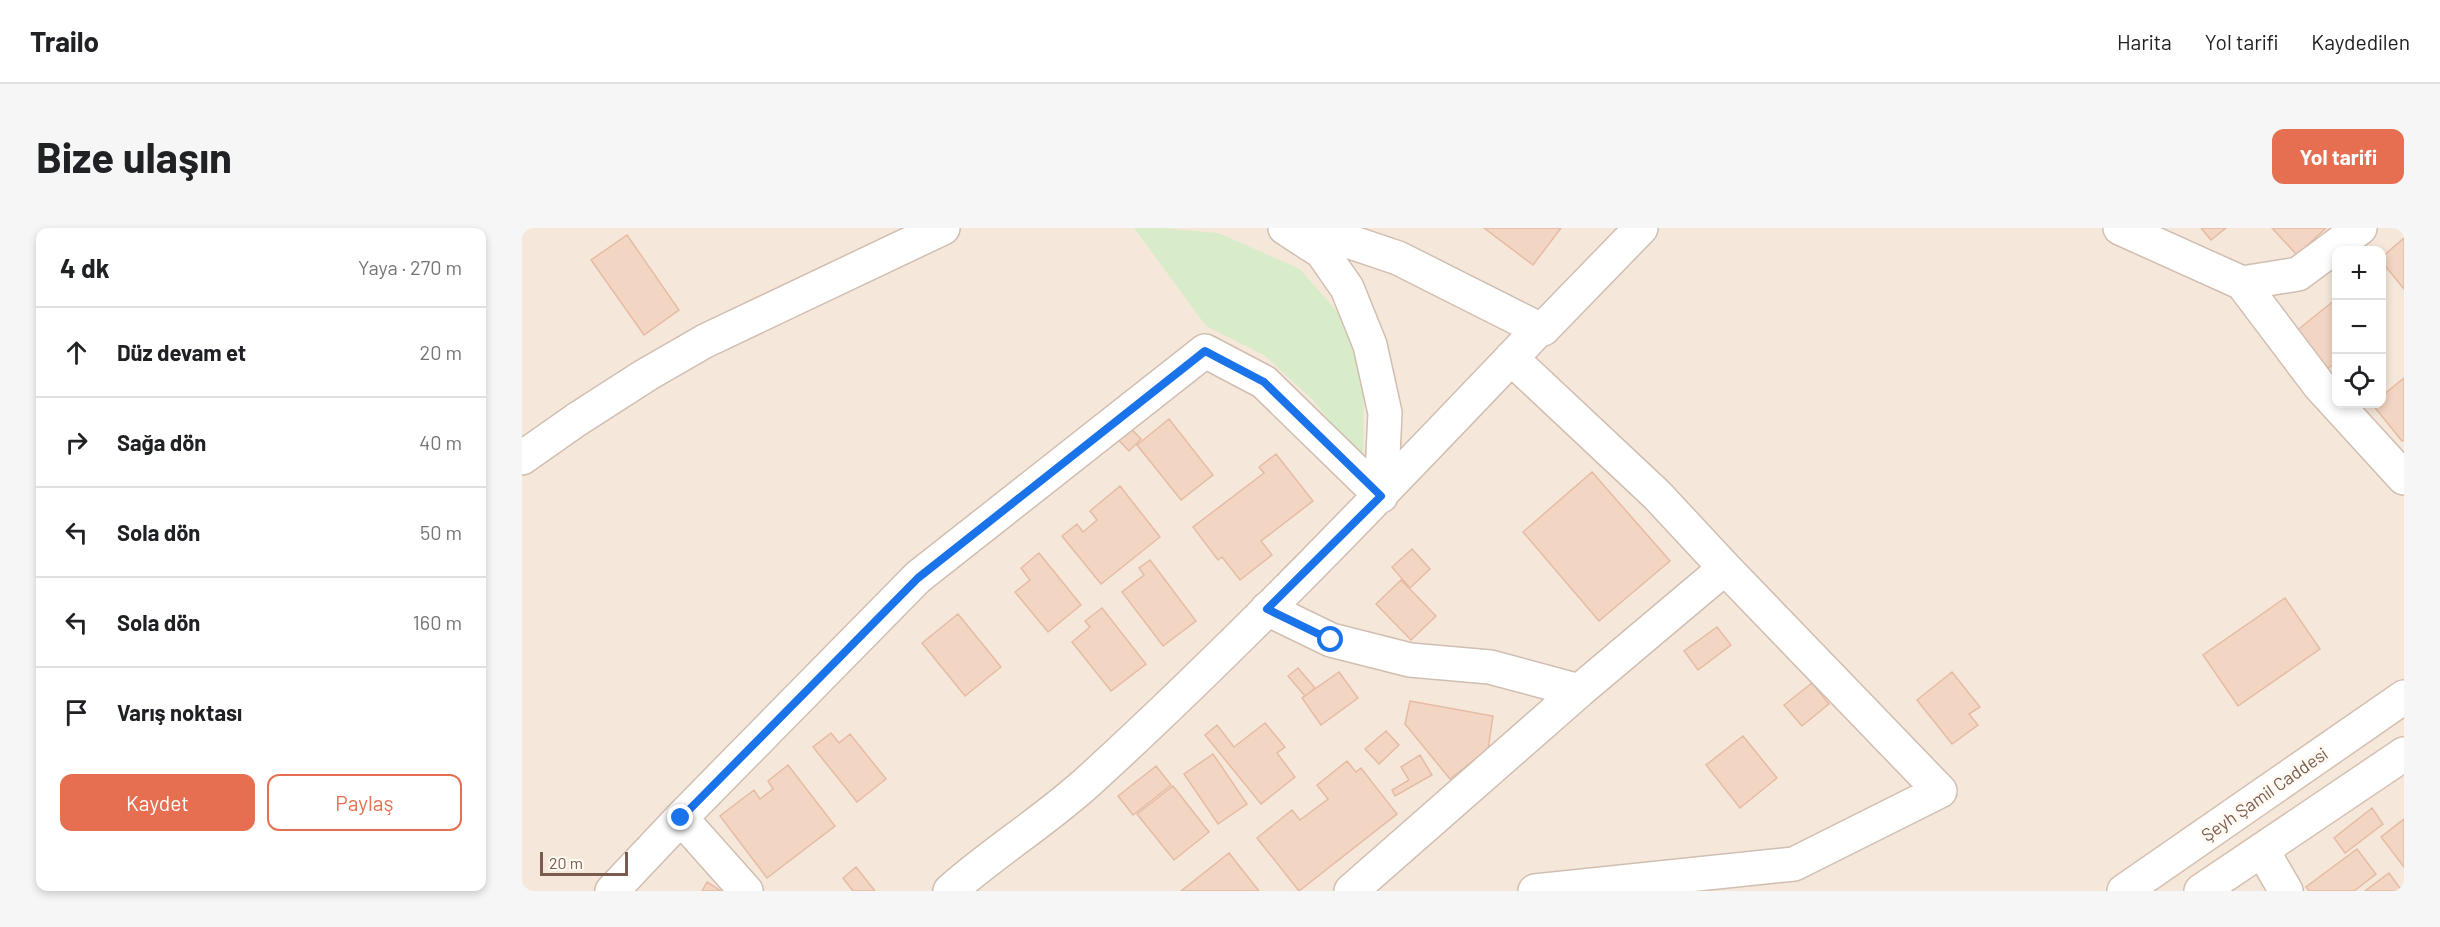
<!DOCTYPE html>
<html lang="tr">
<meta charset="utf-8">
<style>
:root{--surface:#fff;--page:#f6f6f6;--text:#202124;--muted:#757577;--line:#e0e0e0;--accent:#e76f51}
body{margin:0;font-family:Barlow,sans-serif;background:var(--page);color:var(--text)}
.controls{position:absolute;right:18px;top:18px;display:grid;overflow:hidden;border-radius:12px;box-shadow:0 3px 9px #0003}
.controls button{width:54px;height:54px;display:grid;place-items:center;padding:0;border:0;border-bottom:2px solid var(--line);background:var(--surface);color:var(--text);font:30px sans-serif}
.scale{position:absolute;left:18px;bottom:15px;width:88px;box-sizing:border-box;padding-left:6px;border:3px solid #7a5c4d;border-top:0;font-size:16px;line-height:21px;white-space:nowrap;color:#7a5c4d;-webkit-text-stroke:4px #fffaf3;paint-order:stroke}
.stop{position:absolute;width:18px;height:18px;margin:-14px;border:4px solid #1a73e8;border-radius:50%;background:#fff}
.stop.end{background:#1a73e8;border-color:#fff;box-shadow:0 2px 6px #0008}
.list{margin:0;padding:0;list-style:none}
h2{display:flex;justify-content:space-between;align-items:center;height:78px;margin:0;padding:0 24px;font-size:26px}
h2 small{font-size:20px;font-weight:400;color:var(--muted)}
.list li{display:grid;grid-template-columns:39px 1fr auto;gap:18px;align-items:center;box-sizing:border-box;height:90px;padding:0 24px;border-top:2px solid var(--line)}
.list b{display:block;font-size:22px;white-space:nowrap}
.list em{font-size:20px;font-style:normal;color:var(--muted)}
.actions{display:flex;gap:12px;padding:18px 24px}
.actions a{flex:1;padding:14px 0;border:2px solid var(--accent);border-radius:12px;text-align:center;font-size:21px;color:var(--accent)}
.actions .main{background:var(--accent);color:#fff}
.icon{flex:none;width:33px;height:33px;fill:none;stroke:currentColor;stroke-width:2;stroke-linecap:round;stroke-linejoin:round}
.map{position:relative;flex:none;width:1882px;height:663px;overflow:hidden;border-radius:12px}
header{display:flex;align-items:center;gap:36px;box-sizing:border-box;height:84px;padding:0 30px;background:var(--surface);border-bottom:2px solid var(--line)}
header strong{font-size:28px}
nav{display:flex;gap:33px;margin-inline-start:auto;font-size:21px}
.intro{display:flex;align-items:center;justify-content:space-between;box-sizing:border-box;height:144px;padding:0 36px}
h1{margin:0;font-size:42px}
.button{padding:15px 27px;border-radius:12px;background:var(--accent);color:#fff;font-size:21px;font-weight:700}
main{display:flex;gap:36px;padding:0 36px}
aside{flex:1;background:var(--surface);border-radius:12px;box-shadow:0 3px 9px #0003}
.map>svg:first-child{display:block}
.residential{fill:#f5e8da;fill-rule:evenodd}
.green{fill:#d8ecc9}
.building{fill:#f3d5c3;stroke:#e6bba3;stroke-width:1.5}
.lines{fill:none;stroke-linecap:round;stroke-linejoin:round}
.street-casing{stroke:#d1beb0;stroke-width:36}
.secondary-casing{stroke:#d6c0b0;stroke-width:36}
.street{stroke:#fff;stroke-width:33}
.secondary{stroke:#fff;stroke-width:33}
.route{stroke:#1a73e8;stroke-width:8}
.labels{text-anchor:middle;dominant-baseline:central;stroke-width:6;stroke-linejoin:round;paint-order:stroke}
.street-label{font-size:18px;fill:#7a5c4d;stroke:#fffaf3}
</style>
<header>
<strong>Trailo</strong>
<nav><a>Harita</a><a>Yol tarifi</a><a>Kaydedilen</a></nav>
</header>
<div class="intro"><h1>Bize ulaşın</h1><a class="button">Yol tarifi</a></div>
<main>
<aside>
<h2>4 dk<small>Yaya · 270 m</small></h2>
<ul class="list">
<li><svg class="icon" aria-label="ahead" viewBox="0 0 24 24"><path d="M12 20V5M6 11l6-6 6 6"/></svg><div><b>Düz devam et</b></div><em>20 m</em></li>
<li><svg class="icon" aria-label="right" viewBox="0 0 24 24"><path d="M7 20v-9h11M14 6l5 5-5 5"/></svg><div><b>Sağa dön</b></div><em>40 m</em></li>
<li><svg class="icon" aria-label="left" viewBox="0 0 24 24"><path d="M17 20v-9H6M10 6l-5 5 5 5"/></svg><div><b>Sola dön</b></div><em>50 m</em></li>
<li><svg class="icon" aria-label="left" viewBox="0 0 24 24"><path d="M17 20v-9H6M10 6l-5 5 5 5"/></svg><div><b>Sola dön</b></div><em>160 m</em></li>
<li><svg class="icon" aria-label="arrive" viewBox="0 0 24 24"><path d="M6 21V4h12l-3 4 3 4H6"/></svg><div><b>Varış noktası</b></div></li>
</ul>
<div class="actions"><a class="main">Kaydet</a><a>Paylaş</a></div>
</aside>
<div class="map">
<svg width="1882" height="663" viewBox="0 0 1882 663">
<rect width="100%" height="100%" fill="#fdf6ec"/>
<path class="residential" d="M0,0H1882V663H0ZM1814,22H1860V176H1814Z"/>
<path class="green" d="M612,0H639L696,5L778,41L826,96L842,161L841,235L791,172L742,127L684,98Z"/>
<path class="building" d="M962,0H1039L1011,37Z
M1679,0H1704L1689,12Z
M1750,0H1804L1775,27Z
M105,7L157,82L122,107L69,32Z
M1882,10V61L1860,34V29Z
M1814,71V134L1803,143L1773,104Z
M1882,150V212L1880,213L1850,176H1860V168Z
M599,190L619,211L607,223L587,202Z
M647,191L691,247L659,272L615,217Z
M754,226L791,273L739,313L750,327L718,352L700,329L696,332L671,299L742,245L737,239Z
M1070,244L1148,333L1077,393L1001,304Z
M598,258L638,309L579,356L540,308L555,296L561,304L575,292L568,283Z
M890,321L908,341L888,360L870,339Z
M517,325L559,377L526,404L493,364L508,352L499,340Z
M628,332L674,393L641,418L600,364L622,347L617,340Z
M879,352L914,388L889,412L854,376Z
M1763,370L1798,421L1716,478L1681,427Z
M580,380L624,436L589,463L550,414L568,399L563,393Z
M436,386L479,439L443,468L400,415Z
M1195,399L1209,417L1176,442L1162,423Z
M776,440L793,460L783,468L766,448Z
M817,444L836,470L799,497L780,470Z
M1430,444L1458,479L1447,486L1456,497L1430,516L1395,472Z
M1290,455L1307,476L1280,498L1262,477Z
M888,473L971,488L966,521L928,551L883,496Z
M743,495L763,519L755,525L773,549L739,576L683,507L695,497L712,519Z
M864,503L877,517L857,536L843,521Z
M309,505L317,515L328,506L364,551L335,574L291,519Z
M1221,508L1255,550L1218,580L1184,537Z
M691,526L725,576L696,596L662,546Z
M898,527L910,547L873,568L870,562L887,552L879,539Z
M825,533L834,544L839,540L875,586L777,663L735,610L770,582L778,592L806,571L795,557Z
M266,537L313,598L245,650L198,588L232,562L238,571L251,561L246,553Z
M634,538L649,557L611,587L596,568Z
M651,558L687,604L652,632L615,586Z
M1850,580L1861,596L1823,625L1812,610Z
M1882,591V639L1859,609Z
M1835,621L1854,646L1832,663H1787L1784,659Z
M707,625L737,663H659Z
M334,639L353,663H331L321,650Z
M1867,645L1880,663H1843Z
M185,654L199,663H180Z"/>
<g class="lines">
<g class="street-casing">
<path id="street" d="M763,0L800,24L825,60L848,117L863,185L859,268
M787,0L876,30L1017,101
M1598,0L1720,55L1797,157L1882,250
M1720,55L1776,46L1838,0
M989,130L1135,267L1203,340L1418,563L1272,636L1013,663
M0,230L54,192L124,147L183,113L421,0
M745,381L809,412L888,432L968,439L1057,463L829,663
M1057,463L1203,340
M159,590L224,663
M1740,622L1764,663
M90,663L159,590L396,349L683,123L742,154L859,268
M428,663C473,623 526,591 570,550C726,407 871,254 1017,101H1021L1119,0"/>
</g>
<g class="secondary-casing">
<path id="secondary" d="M1602,663L1882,469
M1679,663L1882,526"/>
</g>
<use href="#street" class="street"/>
<use href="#secondary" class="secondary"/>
</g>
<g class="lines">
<path class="route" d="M159,590L396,350L683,123L742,154L859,268L745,381L809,412"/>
</g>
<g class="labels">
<g class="street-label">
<text transform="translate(1742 566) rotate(-35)">Şeyh Şamil Caddesi</text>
</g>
</g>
</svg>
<div class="controls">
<button>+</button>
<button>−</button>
<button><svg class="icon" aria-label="locate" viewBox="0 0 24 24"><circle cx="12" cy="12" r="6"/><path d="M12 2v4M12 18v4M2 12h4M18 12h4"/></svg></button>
</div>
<div class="scale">20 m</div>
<div class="stop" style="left:809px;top:412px"></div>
<div class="stop end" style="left:159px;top:590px"></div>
</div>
</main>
